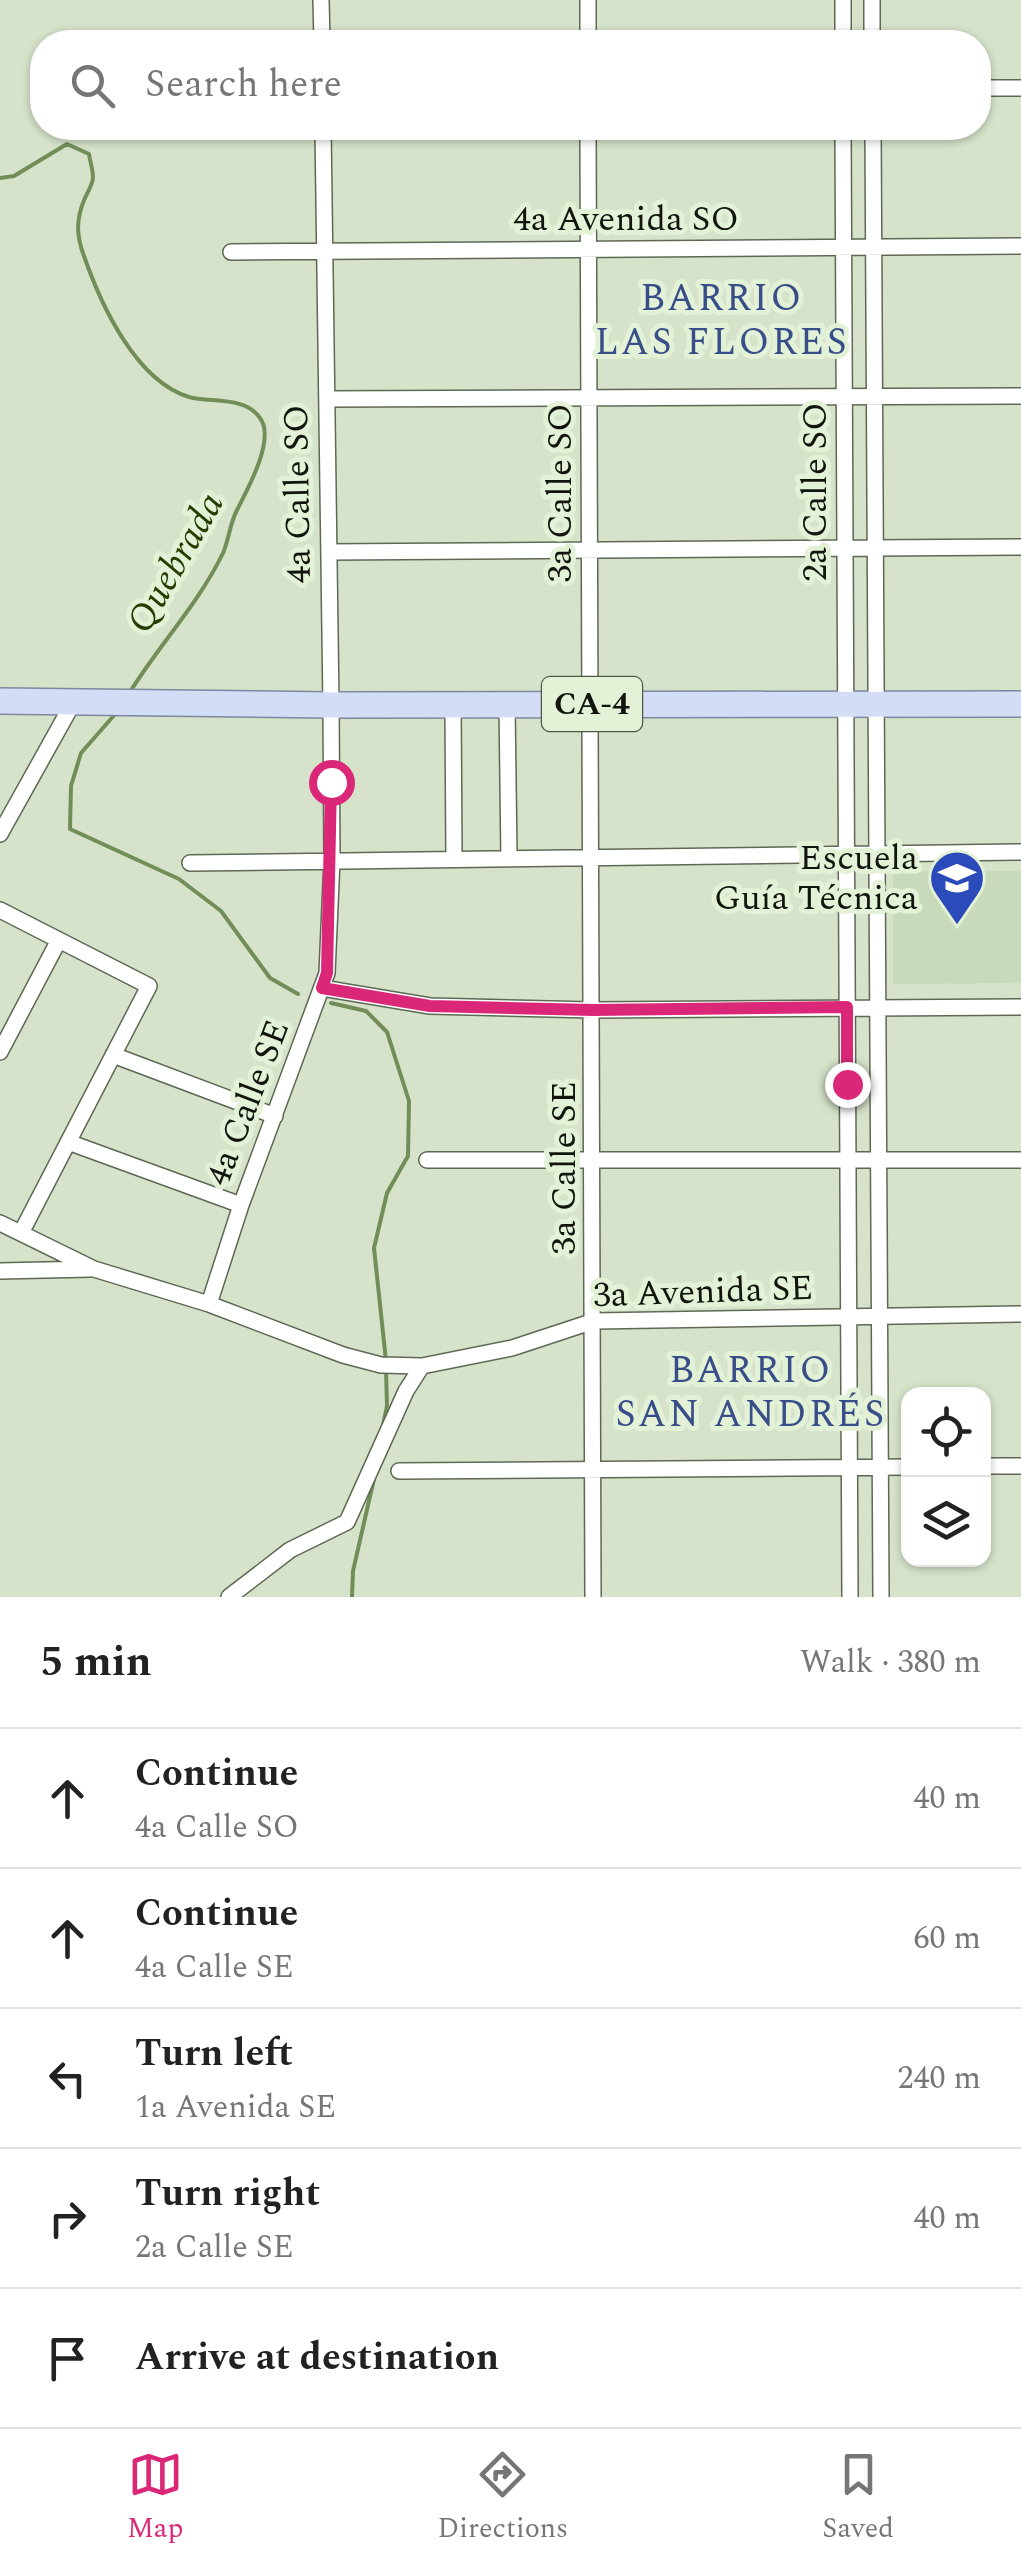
<!DOCTYPE html>
<meta charset="utf-8">
<style>
:root{--surface:#fff;--page:#f6f6f6;--text:#222;--muted:#767676;--line:#e0e0e0;--accent:#db2777}
body{margin:0;font-family:Spectral,serif;background:var(--page);color:var(--text)}
.controls{position:absolute;right:30px;bottom:30px;display:grid;overflow:hidden;border-radius:20px;box-shadow:0 2px 8px #0004}
.controls button{width:90px;height:90px;display:grid;place-items:center;padding:0;border:0;border-bottom:2px solid var(--line);background:var(--surface);color:var(--text);font:50px sans-serif}
.stop{position:absolute;width:30px;height:30px;margin:-22px;border:8px solid #db2777;border-radius:50%;background:#fff}
.stop.end{background:#db2777;border-color:#fff;box-shadow:0 2px 10px #0008}
.list{margin:0;padding:0;list-style:none}
h2{display:flex;justify-content:space-between;align-items:center;height:130px;margin:0;padding:0 40px;font-size:42px}
h2 small{font-size:32px;font-weight:400;color:var(--muted)}
.list li{display:grid;grid-template-columns:65px 1fr auto;gap:30px;align-items:center;box-sizing:border-box;height:140px;padding:0 40px;border-top:2px solid var(--line)}
.list b{display:block;font-size:38px;white-space:nowrap}
.list p{margin:0;font-size:32px;white-space:nowrap;color:var(--muted)}
.list em{font-size:32px;font-style:normal;color:var(--muted)}
.icon{flex:none;width:55px;height:55px;fill:none;stroke:currentColor;stroke-width:2;stroke-linecap:round;stroke-linejoin:round}
.map{position:relative;flex:none;width:1021px;height:1597px;overflow:hidden}
.search{position:absolute;background:var(--surface);box-shadow:0 2px 8px #0004;left:30px;right:30px;top:30px;height:110px;display:flex;align-items:center;gap:25px;box-sizing:border-box;padding:0 35px;border-radius:40px;color:var(--muted);font-size:38px}
.sheet{height:830px;background:var(--surface)}
nav{display:flex;justify-content:space-around;align-items:center;box-sizing:border-box;height:140px;border-top:2px solid var(--line);background:var(--surface);font-size:28px;color:var(--muted)}
nav a{display:grid;justify-items:center;gap:5px}
nav .on{color:var(--accent)}
.map>svg:first-child{display:block}
.built{fill:#c9daba}
.lines{fill:none;stroke-linecap:round;stroke-linejoin:round}
.stream{stroke:#738d59;stroke-width:4}
.street-casing{stroke:#5d6953;stroke-width:18}
.primary-casing{stroke:#7c89a0;stroke-width:28}
.street{stroke:#fff;stroke-width:15}
.primary{stroke:#d3ddf5;stroke-width:25}
.route{stroke:#db2777;stroke-width:12}
.labels{text-anchor:middle;dominant-baseline:central;stroke-width:10;stroke-linejoin:round;paint-order:stroke}
.shield{fill:#e3f1d7;stroke:#50574a;stroke-width:2.5}
.shield-label{font-size:32px;font-weight:bold;fill:#11150d}
.street-label{font-size:35px;fill:#11150d;stroke:#e3f1d7}
.poi-label{font-size:35px;fill:#11150d;stroke:#e3f1d7;text-anchor:end}
.neighbourhood-label{font-size:38px;letter-spacing:2.5px;fill:#384e88;stroke:#e3f1d7}
.water-label{font-size:38px;font-style:italic;fill:#253d01;stroke:#e3f1d7}
</style>
<div class="map">
<svg width="1021" height="1597" viewBox="0 0 1021 1597">
<rect width="100%" height="100%" fill="#d6e3ca"/>
<path class="built" d="M893,871H1021V983L893,984Z"/>
<g class="lines">
<path class="stream" d="M0,178L14,176L67,144L89,154C90,161 93,170 93,177C93,184 88,191 85,198C76,218 76,235 84,256C101,305 136,381 189,397C211,403 245,396 260,418C276,439 247,490 237,510C230,523 229,539 223,553C199,603 159,645 130,692
M117,712L81,753L71,786L70,829L179,879L221,911L270,978L298,994
M331,1003L366,1011L387,1032L409,1101L408,1156L387,1193L374,1248L386,1361
M383,1425L387,1406L386,1370
M352,1597L353,1571L374,1479"/>
<g class="street-casing">
<path id="street" d="M321,0L322,42
M588,0V42
M843,0V42
M872,0V42
M978,88H1021
M588,128L593,1597
M843,128L850,1597
M873,128L881,1597
M231,252L1021,246
M327,399L1021,396
M329,552L1021,547
M453,704L454,859
M507,704L509,859
M0,834L73,703
M190,863L1021,852
M0,910L149,986L21,1233
M322,988L430,1006L593,1010L1021,1007
M0,1052L59,940
M113,1055L275,1116
M68,1142L241,1205
M427,1160H1021
M0,1223L94,1269L209,1304L343,1355L381,1365L422,1366L512,1348L594,1321L1021,1314
M0,1271L90,1269
M209,1304L241,1205L327,973L332,860L331,705L323,128
M984,1466H1021
M399,1471L908,1467
M229,1597L290,1550L347,1522L406,1391L422,1366"/>
</g>
<g class="primary-casing">
<path id="primary" d="M0,701L331,705L1021,704"/>
</g>
<use href="#street" class="street"/>
<use href="#primary" class="primary"/>
</g>
<g class="lines">
<path class="route" d="M331,782L327,973L322,988L430,1006L593,1010L847,1007V1084"/>
</g>
<defs>
<g id="school-pin" transform="scale(2.875)"><path d="M0 17L-7.5 6A9.5 9.5 0 1 1 7.5 6Z" fill="#2c4bbb" stroke="#e3f1d7"/><path d="M0-5L7-2L0 1L-7-2ZM-4 1L0 2.5L4 1V4Q0 6-4 4Z" fill="#fff"/></g>
</defs>
<g fill-rule="evenodd">
<use href="#school-pin" x="957" y="878"/>
</g>
<g class="labels">
<rect class="shield" x="542" y="677" width="100" height="54" rx="8"/>
<g class="shield-label">
<text x="592" y="704">CA-4</text>
</g>
<g class="street-label">
<text x="626" y="219">4a Avenida SO</text>
<text transform="translate(815 492) rotate(-90)">2a Calle SO</text>
<text transform="translate(560 493) rotate(-90)">3a Calle SO</text>
<text transform="translate(298 494) rotate(-91)">4a Calle SO</text>
<text transform="translate(248 1103) rotate(-69)">4a Calle SE</text>
<text transform="translate(564 1168) rotate(-90)">3a Calle SE</text>
<text transform="translate(703 1292) rotate(-2)">3a Avenida SE</text>
</g>
<g class="poi-label">
<text x="918" y="858">Escuela<tspan x="918" dy="40">Guía Técnica</tspan></text>
</g>
<g class="neighbourhood-label">
<text x="722" y="299">BARRIO<tspan x="722" dy="44">LAS FLORES</tspan></text>
<text x="751" y="1371">BARRIO<tspan x="751" dy="44">SAN ANDRÉS</tspan></text>
</g>
<g class="water-label">
<text transform="translate(176 563) rotate(-60)">Quebrada</text>
</g>
</g>
</svg>
<div class="controls">
<button><svg class="icon" aria-label="locate" viewBox="0 0 24 24"><circle cx="12" cy="12" r="6"/><path d="M12 2v4M12 18v4M2 12h4M18 12h4"/></svg></button>
<button><svg class="icon" aria-label="layers" viewBox="0 0 24 24"><path d="M12 4l9 5-9 5-9-5zM3 14l9 5 9-5"/></svg></button>
</div>
<div class="stop" style="left:331px;top:782px"></div>
<div class="stop end" style="left:847px;top:1084px"></div>
<div class="search"><svg class="icon" aria-label="search" viewBox="0 0 24 24"><circle cx="10" cy="10" r="6"/><path d="M15 15l6 6"/></svg>Search here</div>
</div>
<section class="sheet">
<h2>5 min<small>Walk · 380 m</small></h2>
<ul class="list">
<li><svg class="icon" aria-label="ahead" viewBox="0 0 24 24"><path d="M12 20V5M6 11l6-6 6 6"/></svg><div><b>Continue</b><p>4a Calle SO</p></div><em>40 m</em></li>
<li><svg class="icon" aria-label="ahead" viewBox="0 0 24 24"><path d="M12 20V5M6 11l6-6 6 6"/></svg><div><b>Continue</b><p>4a Calle SE</p></div><em>60 m</em></li>
<li><svg class="icon" aria-label="left" viewBox="0 0 24 24"><path d="M17 20v-9H6M10 6l-5 5 5 5"/></svg><div><b>Turn left</b><p>1a Avenida SE</p></div><em>240 m</em></li>
<li><svg class="icon" aria-label="right" viewBox="0 0 24 24"><path d="M7 20v-9h11M14 6l5 5-5 5"/></svg><div><b>Turn right</b><p>2a Calle SE</p></div><em>40 m</em></li>
<li><svg class="icon" aria-label="arrive" viewBox="0 0 24 24"><path d="M6 21V4h12l-3 4 3 4H6"/></svg><div><b>Arrive at destination</b></div></li>
</ul>
</section>
<nav>
<a class="on"><svg class="icon" aria-label="map" viewBox="0 0 24 24"><path d="M3 6l6-2 6 2 6-2v14l-6 2-6-2-6 2zM9 4v14M15 6v14"/></svg>Map</a>
<a><svg class="icon" aria-label="directions" viewBox="0 0 24 24"><path d="M12 3l9 9-9 9-9-9zM9 14v-3h6M13 9l2 2-2 2"/></svg>Directions</a>
<a><svg class="icon" aria-label="saved" viewBox="0 0 24 24"><path d="M7 4h10v16l-5-4-5 4z"/></svg>Saved</a>
</nav>
